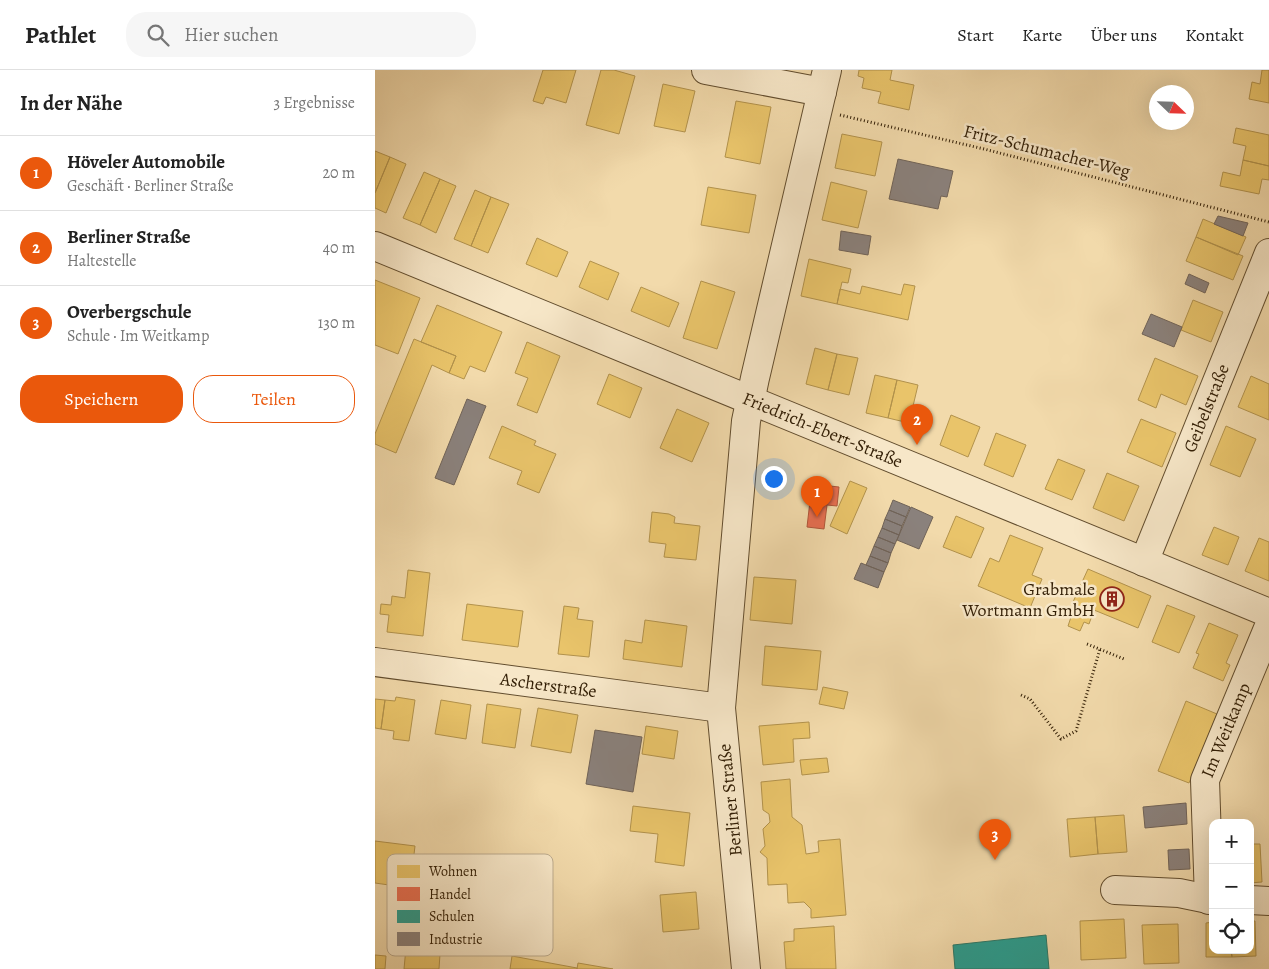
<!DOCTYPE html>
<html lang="de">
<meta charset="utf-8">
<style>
:root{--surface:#fff;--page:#f6f6f6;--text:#222;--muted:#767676;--line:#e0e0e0;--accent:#ea580c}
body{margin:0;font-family:Alegreya,serif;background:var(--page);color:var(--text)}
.controls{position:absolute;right:15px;bottom:15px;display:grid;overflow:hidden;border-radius:10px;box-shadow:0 5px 20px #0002}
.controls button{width:45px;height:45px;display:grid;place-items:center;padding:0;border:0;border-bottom:1px solid var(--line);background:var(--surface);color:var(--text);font:25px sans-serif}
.compass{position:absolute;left:774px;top:15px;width:45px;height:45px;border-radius:50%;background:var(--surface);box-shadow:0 5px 20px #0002;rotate:113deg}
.you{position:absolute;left:398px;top:408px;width:18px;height:18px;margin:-12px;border:4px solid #fff;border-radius:50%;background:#1a73e8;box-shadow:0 0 0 8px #1a73e833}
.badge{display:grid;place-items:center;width:32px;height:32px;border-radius:50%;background:var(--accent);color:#fff;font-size:16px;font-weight:700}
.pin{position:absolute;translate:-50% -41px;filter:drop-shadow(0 1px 2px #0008)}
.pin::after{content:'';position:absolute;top:26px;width:18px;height:15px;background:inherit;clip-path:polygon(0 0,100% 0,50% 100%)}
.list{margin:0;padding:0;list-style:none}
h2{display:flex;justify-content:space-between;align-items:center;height:65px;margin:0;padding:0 20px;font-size:21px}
h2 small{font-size:16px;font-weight:400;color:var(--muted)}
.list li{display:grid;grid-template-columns:32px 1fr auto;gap:15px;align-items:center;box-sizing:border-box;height:75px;padding:0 20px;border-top:1px solid var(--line)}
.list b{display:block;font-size:19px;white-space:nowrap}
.list p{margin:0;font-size:16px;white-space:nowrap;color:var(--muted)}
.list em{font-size:16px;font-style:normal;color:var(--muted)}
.actions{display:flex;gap:10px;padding:15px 20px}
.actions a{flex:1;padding:11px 0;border:1px solid var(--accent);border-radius:20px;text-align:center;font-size:18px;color:var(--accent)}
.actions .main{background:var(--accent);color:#fff}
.icon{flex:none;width:28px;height:28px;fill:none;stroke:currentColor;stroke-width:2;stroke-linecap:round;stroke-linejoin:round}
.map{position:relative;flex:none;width:894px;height:899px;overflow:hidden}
header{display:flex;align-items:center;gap:30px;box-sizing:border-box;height:70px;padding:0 25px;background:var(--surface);border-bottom:1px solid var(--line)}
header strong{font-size:24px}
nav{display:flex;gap:28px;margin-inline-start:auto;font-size:18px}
.search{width:350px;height:45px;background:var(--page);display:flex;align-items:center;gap:12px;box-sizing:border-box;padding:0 18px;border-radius:20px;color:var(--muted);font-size:19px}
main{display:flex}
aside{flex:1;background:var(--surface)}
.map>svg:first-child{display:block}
.homes{fill:#e9c46a;stroke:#b2924c}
.shops{fill:#e76f51;stroke:#b1573a}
.schools{fill:#2a9d8f;stroke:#2c7766}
.industry{fill:#8a817c;stroke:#706358}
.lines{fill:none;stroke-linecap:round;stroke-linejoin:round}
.minor-casing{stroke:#624d2e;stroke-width:30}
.path{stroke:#321e05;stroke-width:3;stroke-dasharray:1 2.5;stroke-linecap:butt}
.minor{stroke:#f7e7c8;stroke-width:28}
.labels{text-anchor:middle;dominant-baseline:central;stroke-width:5;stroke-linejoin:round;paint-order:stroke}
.street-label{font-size:18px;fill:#321e05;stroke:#f7e7c8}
.poi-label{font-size:18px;fill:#321e05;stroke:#f7e7c8;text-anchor:end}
.key{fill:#f7e7c8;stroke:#bcab8e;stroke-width:1}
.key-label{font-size:14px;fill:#321e05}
</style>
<header>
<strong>Pathlet</strong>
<div class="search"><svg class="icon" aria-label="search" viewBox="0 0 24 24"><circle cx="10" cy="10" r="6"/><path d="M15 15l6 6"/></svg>Hier suchen</div>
<nav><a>Start</a><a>Karte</a><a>Über uns</a><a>Kontakt</a></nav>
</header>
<main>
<aside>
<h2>In der Nähe<small>3 Ergebnisse</small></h2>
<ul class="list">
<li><span class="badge">1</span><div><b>Höveler Automobile</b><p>Geschäft · Berliner Straße</p></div><em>20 m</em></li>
<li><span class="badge">2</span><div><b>Berliner Straße</b><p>Haltestelle</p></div><em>40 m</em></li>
<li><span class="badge">3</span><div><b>Overbergschule</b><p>Schule · Im Weitkamp</p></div><em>130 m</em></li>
</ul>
<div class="actions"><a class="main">Speichern</a><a>Teilen</a></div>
</aside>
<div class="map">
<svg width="894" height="899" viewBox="0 0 894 899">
<rect width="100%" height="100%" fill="#f2daab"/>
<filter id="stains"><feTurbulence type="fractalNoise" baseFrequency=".004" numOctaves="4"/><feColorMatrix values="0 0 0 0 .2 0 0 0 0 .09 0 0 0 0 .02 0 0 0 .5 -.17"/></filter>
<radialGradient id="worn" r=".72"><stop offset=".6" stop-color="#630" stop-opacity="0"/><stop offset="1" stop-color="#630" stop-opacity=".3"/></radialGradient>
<path class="homes" d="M168,0H201L191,33L171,27L168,34L158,31Z
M226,0H239L260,6L244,64L211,55Z
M484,0H517L515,10L539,15L534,40L503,33L506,22L487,18L489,8L483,6Z
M887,0H894V33L874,29L877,12L885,14Z
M288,14L320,21L310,62L279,56Z
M361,31L396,37L385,94L350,87Z
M861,58L894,65V96L868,90L871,76L858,73Z
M467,64L507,72L500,106L460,98Z
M0,81L15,87L0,123Z
M15,87L31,94L11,143L0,138V123Z
M868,90L894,96V110L887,109L884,124L845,116L848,102L865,106Z
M49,102L65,109L45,155L28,148Z
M65,109L81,116L61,163L45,155Z
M456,112L492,121L483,158L447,150Z
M333,117L381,125L374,163L326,155Z
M100,120L116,127L96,176L79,169Z
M116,127L134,134L113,183L96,176Z
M828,149L871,167L863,185L821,167Z
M821,167L868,186L858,210L811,191Z
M162,168L193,182L182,207L151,194Z
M434,189L476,199L473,213L467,212L462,234L426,226Z
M215,191L244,203L233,230L204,217Z
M0,210L45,228L23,284L0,275Z
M326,211L360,222L342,279L308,268Z
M529,214L540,216L533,250L462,234L465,219L485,224L487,216L526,225Z
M266,217L304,233L294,257L256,241Z
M818,230L848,242L836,272L806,260Z
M62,235L127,262L110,302L95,296L89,309L74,303L81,286L46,272Z
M39,269L81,286L74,303L57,295L21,383L0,374V364Z
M152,272L185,286L162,343L142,335L153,308L140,303Z
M440,278L462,284L453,320L431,314Z
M462,284L483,288L474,325L453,320Z
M780,288L823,306L811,335L786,324L781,338L763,330Z
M234,304L267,318L255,348L222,334Z
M500,305L522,310L513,348L491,343Z
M876,306L894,314V350L863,337Z
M522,310L543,315L534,353L513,348Z
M302,339L334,353L317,392L285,378Z
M576,345L605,357L593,387L565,375Z
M766,349L801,363L787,397L752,382Z
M127,356L161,371L159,375L181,384L164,423L142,414L147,401L114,388Z
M851,356L881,369L865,407L835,395Z
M621,363L651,375L638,407L609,395Z
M683,389L710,400L697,430L670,419Z
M732,403L764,416L749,451L718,438Z
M475,411L492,418L472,464L455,456Z
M277,442L294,444L300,447L299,453L325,456L321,490L289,487L291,474L274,472Z
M581,446L609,458L596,488L568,477Z
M839,457L864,467L853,495L827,485Z
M635,465L668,478L657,505L667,509L655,538L603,516L615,488L624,492Z
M884,468L894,472V511L870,501Z
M713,499L776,526L763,558L719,540L714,554L709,552L705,561L693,556L701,532H698Z
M33,500L55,503L48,566L12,562L14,545L5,544L6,534L16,535L17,526L30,528Z
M379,507L421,510L417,554L375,550Z
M92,534L148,541L143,577L87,570Z
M792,535L820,546L804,583L777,572Z
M189,536L204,538L202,549L218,551L214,587L183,584Z
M270,550L312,556L307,597L248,589L250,570L267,573Z
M834,553L863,565L851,593L855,595L848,611L818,598L824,584L821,583Z
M390,576L446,581L442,620L387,615Z
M448,617L473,622L469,639L444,634Z
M21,627L40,630L34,671L18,669L19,661L6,659L10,630L20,631Z
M0,629L10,630L6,659L0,658Z
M66,630L96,635L91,669L60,664Z
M811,631L842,644L814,713L783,701Z
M112,634L146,639L140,678L107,673Z
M163,638L203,645L196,683L156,676Z
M434,652L435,668L418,669L419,692L388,695L384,656Z
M271,656L303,661L299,689L267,684Z
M452,688L454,702L427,705L425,690Z
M415,709L417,747L427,755L431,784L444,782L443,771L465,769L471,845L436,848V839L429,832L413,833L412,814L393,815L392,788L385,782L390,776L388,759L395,752L394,744L388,740L386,712Z
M258,736L315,743L309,796L280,792L283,764L255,761Z
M749,745L752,782L723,784L720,747Z
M720,747L723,784L695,787L692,749Z
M0,771L40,776L35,818L0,813Z
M875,774H885L887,812L875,813Z
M321,822L324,859L288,862L285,825Z
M749,849L751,888L706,890L705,851Z
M875,851H880L881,886L857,887L856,880H875Z
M838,852V880H856L857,887H831V853Z
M803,854L804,893L769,894L767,855Z
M459,856L461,899H411L409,872L419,871V859Z
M32,867L66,869L64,899H29Z
M0,885L11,886L10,899H0Z
M137,886L202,898V899H135Z
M203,893L238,899H202Z"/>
<path class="shops" d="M437,414L464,417L462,436L452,435L449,459L432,457Z"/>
<path class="schools" d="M671,865L674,899H580L578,875Z"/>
<path class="industry" d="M523,89L578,101L572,127L566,126L563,139L514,129Z
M843,146L873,153L868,166L839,154Z
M466,161L496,166L493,185L464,180Z
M814,204L834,213L830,223L810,214Z
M776,244L807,257L799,277L767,264Z
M92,329L111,336L79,415L60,408Z
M518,430L535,437L531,447L514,440Z
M536,437L558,447L544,479L522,470Z
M514,440L531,447L527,456L510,449Z
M510,449L527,456L524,465L507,458Z
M507,458L524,465L520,474L503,467Z
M503,467L520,474L516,483L499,476Z
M499,476L516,483L513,493L495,486Z
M495,486L513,493L509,502L491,495Z
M486,493L509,502L503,518L479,509Z
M220,660L267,667L258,722L211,714Z
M811,733L812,754L770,758L768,737Z
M814,779L815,799L794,800L793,780Z"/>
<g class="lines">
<g class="minor-casing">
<g id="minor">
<path d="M331,0L447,22"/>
<path id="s1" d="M0,176L894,543"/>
<path id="s2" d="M769,492L894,183"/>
<path id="s3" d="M0,592L346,638"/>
<path d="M740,820L804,823L838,830"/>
<path id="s4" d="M834,830L830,710L894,556"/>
<path d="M875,830L894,831"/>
<path d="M371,899L346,638L371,351L380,308L452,0"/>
</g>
</g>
<path class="path" d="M465,45L609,79L894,152
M712,574L749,589
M646,625L655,629L686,669L701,661L725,579"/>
<use href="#minor" class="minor"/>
</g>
<defs>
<g id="building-ring" transform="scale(1.25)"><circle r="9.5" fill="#f7e7c8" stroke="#8f2418" stroke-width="1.5"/><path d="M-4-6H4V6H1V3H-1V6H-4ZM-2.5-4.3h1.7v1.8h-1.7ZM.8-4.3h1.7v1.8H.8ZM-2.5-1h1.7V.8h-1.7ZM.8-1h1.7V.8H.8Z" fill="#8f2418"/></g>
</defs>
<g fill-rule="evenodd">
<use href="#building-ring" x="737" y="529"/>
</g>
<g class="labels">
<g class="street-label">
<text transform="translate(672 81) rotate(14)">Fritz-Schumacher-Weg</text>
<text stroke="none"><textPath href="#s2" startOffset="166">Geibelstraße</textPath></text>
<text stroke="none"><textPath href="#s1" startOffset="484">Friedrich-Ebert-Straße</textPath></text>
<text stroke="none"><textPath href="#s3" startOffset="175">Ascherstraße</textPath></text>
<text stroke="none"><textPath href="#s4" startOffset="174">Im Weitkamp</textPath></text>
<text transform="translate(355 730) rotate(-96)">Berliner Straße</text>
</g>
<g class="poi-label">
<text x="720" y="519">Grabmale<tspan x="720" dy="21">Wortmann GmbH</tspan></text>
</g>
</g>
<rect x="12" y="784" width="166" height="102" rx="8" class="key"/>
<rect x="22" y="795" width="23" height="13" fill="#e9c46a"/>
<rect x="22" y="817" width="23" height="14" fill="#e76f51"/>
<rect x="22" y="840" width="23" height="13" fill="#2a9d8f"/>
<rect x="22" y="862" width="23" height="14" fill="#8a817c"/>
<g class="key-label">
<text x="54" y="806">Wohnen</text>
<text x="54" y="829">Handel</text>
<text x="54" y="851">Schulen</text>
<text x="54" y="874">Industrie</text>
</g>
<rect width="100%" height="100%" filter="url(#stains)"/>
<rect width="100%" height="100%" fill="url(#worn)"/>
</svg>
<div class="controls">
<button>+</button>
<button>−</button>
<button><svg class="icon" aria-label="locate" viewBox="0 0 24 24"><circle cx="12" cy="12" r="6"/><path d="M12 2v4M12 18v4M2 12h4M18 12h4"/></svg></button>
</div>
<svg class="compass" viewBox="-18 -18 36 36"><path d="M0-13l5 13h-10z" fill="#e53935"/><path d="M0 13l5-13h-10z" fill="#767676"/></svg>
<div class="you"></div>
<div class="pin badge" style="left:442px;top:447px">1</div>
<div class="pin badge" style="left:542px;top:375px">2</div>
<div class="pin badge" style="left:620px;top:790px">3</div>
</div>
</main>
